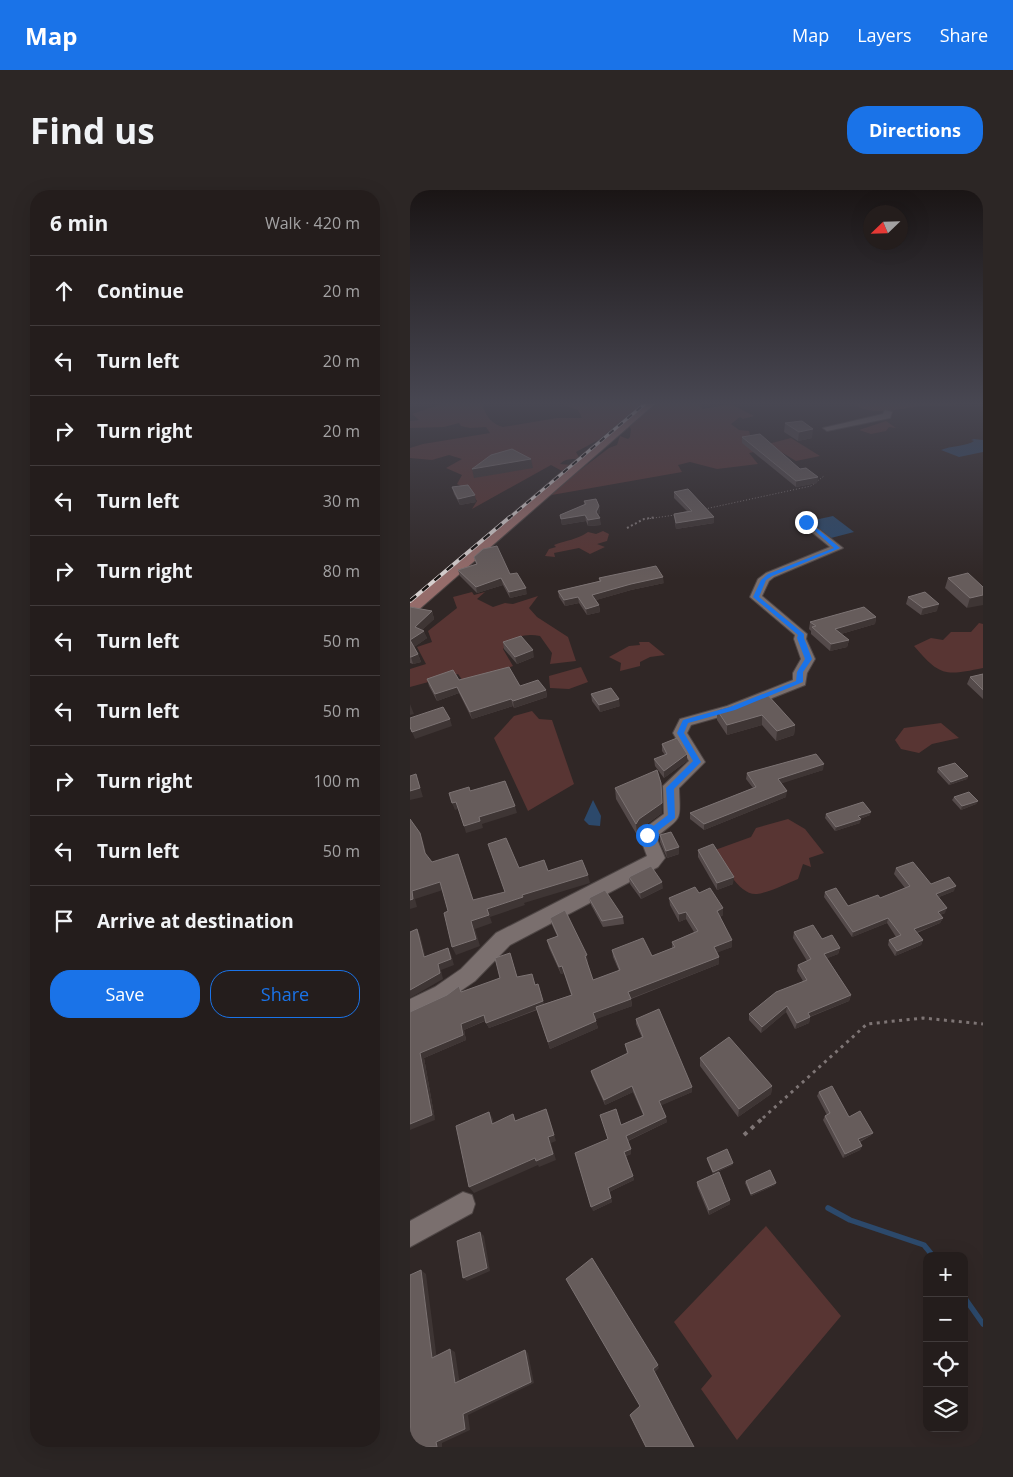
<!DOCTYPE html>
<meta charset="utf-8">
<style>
:root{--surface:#241d1c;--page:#2c2625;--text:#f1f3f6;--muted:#a3a2a3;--line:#413b3b;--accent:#1a73e8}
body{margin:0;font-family:"Open Sans",sans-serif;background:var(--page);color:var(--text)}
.controls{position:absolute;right:15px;bottom:15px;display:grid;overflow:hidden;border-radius:10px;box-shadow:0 5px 20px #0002}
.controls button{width:45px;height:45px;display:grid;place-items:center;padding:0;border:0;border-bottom:1px solid var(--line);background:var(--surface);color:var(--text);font:25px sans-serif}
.compass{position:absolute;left:453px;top:15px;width:45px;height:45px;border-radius:50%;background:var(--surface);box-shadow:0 5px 20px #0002;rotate:247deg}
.stop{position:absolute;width:15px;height:15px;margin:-11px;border:4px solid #1a73e8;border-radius:50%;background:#fff}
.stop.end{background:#1a73e8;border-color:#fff;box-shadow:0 1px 5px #0008}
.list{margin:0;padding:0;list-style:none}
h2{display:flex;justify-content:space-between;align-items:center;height:65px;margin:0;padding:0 20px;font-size:21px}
h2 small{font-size:16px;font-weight:400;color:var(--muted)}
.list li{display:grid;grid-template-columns:32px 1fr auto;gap:15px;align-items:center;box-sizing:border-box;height:70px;padding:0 20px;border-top:1px solid var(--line)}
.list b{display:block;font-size:19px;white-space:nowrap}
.list em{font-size:16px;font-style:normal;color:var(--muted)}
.actions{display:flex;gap:10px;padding:15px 20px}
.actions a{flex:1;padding:11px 0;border:1px solid var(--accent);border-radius:20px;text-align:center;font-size:18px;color:var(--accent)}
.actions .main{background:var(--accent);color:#fff}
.icon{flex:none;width:28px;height:28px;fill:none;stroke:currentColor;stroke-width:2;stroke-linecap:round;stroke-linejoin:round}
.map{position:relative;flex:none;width:573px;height:1257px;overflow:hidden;border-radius:20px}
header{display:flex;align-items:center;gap:30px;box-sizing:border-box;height:70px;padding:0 25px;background:var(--accent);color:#fff}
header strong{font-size:24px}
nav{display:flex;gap:28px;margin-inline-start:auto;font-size:18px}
.intro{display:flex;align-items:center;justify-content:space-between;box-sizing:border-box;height:120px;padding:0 30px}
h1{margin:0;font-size:35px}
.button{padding:12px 22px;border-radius:20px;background:var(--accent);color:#fff;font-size:18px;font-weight:700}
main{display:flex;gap:30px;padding:0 30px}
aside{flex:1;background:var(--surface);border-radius:20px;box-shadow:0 5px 20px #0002}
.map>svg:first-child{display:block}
.green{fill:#583533}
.water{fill:#2c496b}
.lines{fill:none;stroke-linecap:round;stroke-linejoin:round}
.stream{stroke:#2c496b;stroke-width:5.5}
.street-casing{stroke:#4e4645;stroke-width:2}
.secondary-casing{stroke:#4e4645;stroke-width:2}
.path-far3{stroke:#7e7575;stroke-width:1;stroke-dasharray:1 2;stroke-linecap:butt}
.path-far2{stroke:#7e7575;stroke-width:2;stroke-dasharray:2 2.5;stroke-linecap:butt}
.path-far1{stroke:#7e7575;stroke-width:3;stroke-dasharray:3 4.5;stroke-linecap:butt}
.path{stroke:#7e7575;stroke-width:4;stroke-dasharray:4 5.5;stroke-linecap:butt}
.street{fill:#7a6f6e;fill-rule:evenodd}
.secondary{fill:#956c6a;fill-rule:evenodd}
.rail-far1-casing{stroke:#d6cfce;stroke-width:3}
.rail-casing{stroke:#d6cfce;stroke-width:4}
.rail-far1{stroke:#151110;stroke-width:2;stroke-dasharray:6;stroke-linecap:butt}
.rail{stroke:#151110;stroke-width:2.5;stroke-dasharray:8;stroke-linecap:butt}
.wall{fill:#544a4a}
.shaded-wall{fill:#3e3534}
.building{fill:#665c5b;stroke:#7c7373}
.route{fill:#1a73e8}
</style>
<header>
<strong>Map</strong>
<nav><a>Map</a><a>Layers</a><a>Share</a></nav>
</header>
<div class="intro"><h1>Find us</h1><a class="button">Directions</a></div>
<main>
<aside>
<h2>6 min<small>Walk · 420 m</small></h2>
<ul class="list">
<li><svg class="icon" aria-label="ahead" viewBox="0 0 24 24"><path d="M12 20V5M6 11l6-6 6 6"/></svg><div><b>Continue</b></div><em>20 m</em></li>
<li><svg class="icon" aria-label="left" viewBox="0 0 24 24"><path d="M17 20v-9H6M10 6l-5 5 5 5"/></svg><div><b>Turn left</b></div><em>20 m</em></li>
<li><svg class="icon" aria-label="right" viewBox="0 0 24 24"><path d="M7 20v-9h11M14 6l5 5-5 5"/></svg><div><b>Turn right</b></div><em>20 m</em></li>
<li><svg class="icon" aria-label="left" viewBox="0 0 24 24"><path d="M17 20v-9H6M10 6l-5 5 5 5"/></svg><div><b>Turn left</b></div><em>30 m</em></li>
<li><svg class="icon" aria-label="right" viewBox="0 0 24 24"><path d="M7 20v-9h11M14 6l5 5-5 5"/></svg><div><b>Turn right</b></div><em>80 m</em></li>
<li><svg class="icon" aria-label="left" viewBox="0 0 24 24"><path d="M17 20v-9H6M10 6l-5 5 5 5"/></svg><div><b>Turn left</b></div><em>50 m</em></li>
<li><svg class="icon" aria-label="left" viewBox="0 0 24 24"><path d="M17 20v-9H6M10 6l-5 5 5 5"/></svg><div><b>Turn left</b></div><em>50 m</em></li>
<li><svg class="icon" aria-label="right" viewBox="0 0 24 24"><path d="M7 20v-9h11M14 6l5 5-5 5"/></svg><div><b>Turn right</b></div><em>100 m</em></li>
<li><svg class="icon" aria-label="left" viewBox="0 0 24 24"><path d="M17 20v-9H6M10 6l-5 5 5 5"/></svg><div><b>Turn left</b></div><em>50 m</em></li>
<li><svg class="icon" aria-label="arrive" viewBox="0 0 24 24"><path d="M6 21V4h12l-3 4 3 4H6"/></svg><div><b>Arrive at destination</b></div></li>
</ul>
<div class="actions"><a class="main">Save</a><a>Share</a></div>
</aside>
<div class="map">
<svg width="573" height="1257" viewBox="0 0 573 1257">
<rect width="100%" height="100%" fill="#302726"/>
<path class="green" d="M38,212H74L73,217C77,227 82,234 93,237L147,228H172L168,220L157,216L161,212H231L228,217L190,249L166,262L170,269C162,269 156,268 150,274L161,275L152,281L141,275L62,319L67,311L60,301L47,294L52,285L36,278L52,269L39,265L22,270L0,268V258L13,254L80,243L76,237L60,238L51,236L49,233L34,237L0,238V231L9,230L2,224Z
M246,212H296L288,214L293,219L321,214L344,226L333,229L330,227L321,234L329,240L339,241L340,245L363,258L339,263L348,274L307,279L280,272L268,275L272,282L136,306L199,258L207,255L210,246L218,249L220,247L221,239L218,235Z
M447,212H551C541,218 525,215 513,216C489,218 468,227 444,215Z
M476,231L486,238L479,237L476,241L461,244L449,240Z
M381,248L410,266L386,271L358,254Z
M193,341L199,344L197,351L187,354L195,357L180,364L169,358L144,363L145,367L135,366L139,359L146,357L144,355C157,350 166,350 178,342L186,344Z
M62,402L64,405L75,402L67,409L83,417L95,413L103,414L128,406L119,418L127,427L158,447L166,471L140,474L142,463L130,446C114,443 104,447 93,459L103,476L55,494L48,484L0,497V479L16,474L7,457L22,452L18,441L47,418L43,407Z
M569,433L573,434V478C534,486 530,486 504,456L521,448L533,450L541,442H561Z
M229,452H239L255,465L240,467L230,472V476L210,481L211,473L199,467L219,456L230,455Z
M171,477L178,492L159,499L140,498L139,486Z
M122,521L129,529L142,530L164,594L118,621L84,548L104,526Z
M531,533L549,548L522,554L509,563L491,559L485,550L494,538Z
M378,629L395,639L414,663L399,668L401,677L393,674L388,689C376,694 360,702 347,704C329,706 313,673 305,660L341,647L346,638Z
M356,1036L431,1126L327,1250L291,1199L302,1186L264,1132Z"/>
<path class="water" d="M564,249L573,250V262L549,267L531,260C540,256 557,256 564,251L561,250Z
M423,326L444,342L421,348L400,331Z
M183,610L191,626L190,636L179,635L174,630Z"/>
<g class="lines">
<path class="stream" d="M418,1018L440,1030L514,1055L523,1066
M554,1107L573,1134"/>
<g class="street-casing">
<path id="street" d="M475,220L482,222L480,228L417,241L413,238L473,224Z
M396,329L433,358L364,387L359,391L352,406L397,444L396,449L405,469L397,483L395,495L327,522L281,535L277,543L295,572L269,598C270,632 273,626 246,647L255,668L248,677L100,755L65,791L39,809L0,828V809L25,797L51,779L86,743L237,666L229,645L231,641L254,624L253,596L279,571L263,543L270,529L317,516L383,490V483L391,469L384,449L385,445L340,407L348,389L356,383L420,357L392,334V330Z
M53,1002L62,1005L65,1014L62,1023L0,1057V1031Z"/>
</g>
<g class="secondary-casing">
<path id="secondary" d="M235,212H247L6,422L0,423V410Z"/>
</g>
<path class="path-far3" d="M295,319L401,296L414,286
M237,329L265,325"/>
<path class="path-far2" d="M217,338L234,329L246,327"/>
<path class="path-far1" d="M353,928L457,834L513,828L573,834"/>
<path class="path" d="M334,945L354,927"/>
<use href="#street" class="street"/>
<use href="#secondary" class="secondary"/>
<g class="rail-far1-casing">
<path id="rail-far1" d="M98,329L237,212"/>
</g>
<g class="rail-casing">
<path id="rail" d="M0,411L100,327"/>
</g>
<use href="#rail-far1" class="rail-far1"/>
<use href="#rail" class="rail"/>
</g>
<path class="wall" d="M375,233L402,248L388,251L374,242Z
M332,247L390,279L407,293L386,297L332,253Z
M42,297L66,312L50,315L44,304Z
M264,302L304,327V333L266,339L264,324L277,321L264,308Z
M174,311L189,316L190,323L188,325L191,335L178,336L176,331L152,335L150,325L174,315Z
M64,367L100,384L117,404L100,408L93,395L67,403L50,386L48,380L66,374Z
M189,388L254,393L221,400L186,410L189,415L190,422L177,425L169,413L155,416L149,407L148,401L189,391Z
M538,388L573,397L557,418L535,398Z
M498,407L527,421L511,425L496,414Z
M0,417L22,421L24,429L12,440L17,448L4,457L8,464L11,472L3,474L0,473Z
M466,427L465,434L431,444L439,450L437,457L420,461L401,444V441L399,439L400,432Z
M93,452L124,467L107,474L94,459Z
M573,484V509L557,494L560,487Z
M17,489L49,490L110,496L136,500L137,507L104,518L103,516L62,529L49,503L27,511L19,496Z
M181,504L210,516L190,522L182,511Z
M340,511L385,535L384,545L366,551L352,535L317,545L307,530V520Z
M252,554L277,564V571L254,588L245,576L244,569L255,565L252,561Z
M528,578L558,586L557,589L539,595L527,582Z
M413,580L371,593L376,607L294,640L280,629V623L343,598L336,589L337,583Z
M205,598L252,623L230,639L227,645L206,609Z
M544,607L568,611L566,614L551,620L542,610Z
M416,624L460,625L450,629V633L425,641L415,628Z
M250,645L269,664L257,668L250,652Z
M288,660L323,694L307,700L288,667Z
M486,678L521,694L544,701L529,707L535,723L530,725L533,728L530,733L507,743L513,750L511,755L485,766L478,755L479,750L486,747L477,733L442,747L414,707L415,702L438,716L470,708L495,698L484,684Z
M219,687L253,698L231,709L220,694Z
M289,703L313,718V725L310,727L322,757L307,762L309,767V774L221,809L222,816L185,829L188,838L140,859L127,820L79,838L75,831L54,840L56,850L14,868L25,930L0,822L90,788L100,763L107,787L125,795L134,814L161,805L154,783L151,784L139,758L137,750L147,746L142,735L140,728L178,772L177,773L183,790L209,781L203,767L202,760L242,766L262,758V752L284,742L276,729L269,732L260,715L259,708Z
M179,708L213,727L214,734L193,737L181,715Z
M384,742L412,749L430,758L428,764L417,768L441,805L439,811L400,827L399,833L385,839L376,822L351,843L339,830V824L393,791L387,781L388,775L397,771L383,748Z
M226,829L282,902L251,915L257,932L218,951L221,964L216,966L224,990L199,1002L202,1012L183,1021L198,950L211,935L233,925L223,902L195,915L182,886L181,881L217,864L215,854L232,848L226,834Z
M290,868L362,896L361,904L328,927L290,876Z
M409,902L439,927L463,943L460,946L450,952L452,956L450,960L433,968L413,930L415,926L417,925L407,906Z
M297,968L323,973L322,975L303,984L297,970Z
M336,991L365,995L341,1006L335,993Z
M287,992L320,1010V1014L299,1025L287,996Z"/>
<path class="shaded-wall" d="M403,239L402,248L388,251L389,242Z
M121,269L123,278L64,288L62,279Z
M408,287L407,293L386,297V291Z
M65,305L66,312L50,315L48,309Z
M189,316L190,323L186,328V322Z
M175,325L176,331L152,335L151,329Z
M304,327V333L266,339V333Z
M190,328L191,335L178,336V330Z
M253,387L254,393L221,400L183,411L182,405L221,394Z
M91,388L93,395L67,403L66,397Z
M116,398L117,404L100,408L99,402Z
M573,405V415L557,418L560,408Z
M168,407L169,413L155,416L154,410Z
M529,414L527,421L511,425L513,418Z
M189,415L190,422L177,425L176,419Z
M22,421L24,429L8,444L5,437Z
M466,427L465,434L424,446L425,439Z
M14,441L17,448L3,458L0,450Z
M439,450L437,457L420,461L421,454Z
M123,460L124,467L107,474L105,467Z
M8,464L11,472L3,474L1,467Z
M47,497L49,503L27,511L25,504Z
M136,500L137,507L104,518L103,511Z
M101,509L103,516L62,529L60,522Z
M209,509L210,516L190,522L189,515Z
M0,514L4,524L0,525Z
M352,525V535L317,545V535Z
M40,529L42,536L5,549L2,542Z
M385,535L384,545L366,551L367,541Z
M277,564V571L254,588V581Z
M414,574L413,580L367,595L368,589Z
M6,584L13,607L0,610V601Z
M558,586L557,589L539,595L541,592Z
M251,593L252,623L230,639L227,645L226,634Z
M377,601L376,607L294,640V634Z
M568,611L566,614L551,620L552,616Z
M46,612L48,619L45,620L42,613Z
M105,616L107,623L72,634L73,638L56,643L54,636L69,627Z
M461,622L460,625L447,630L448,626Z
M451,629L450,633L425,641L426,637Z
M10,643L13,651L18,671L15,663Z
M269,657V664L257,668L256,661Z
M178,685L180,693L114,713L115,715L80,727L82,733L65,739L70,756L46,765L42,757L61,731L77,719L112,705Z
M324,687L323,694L307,700V693Z
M30,692L33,700L5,709L7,717L0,719V710L2,701Z
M252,692L253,698L231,709L230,703Z
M546,696L544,701L524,709L526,704Z
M313,718V725L307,728V721Z
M537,718L535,723L526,727L528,722Z
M276,722V729L269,732V724Z
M478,728L477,733L442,747L443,742Z
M533,728L530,733L502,744L504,739Z
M7,739L10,745L17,773L14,767Z
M322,750V757L304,764V757Z
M513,750L511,755L485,766L487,761Z
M38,758L41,764L44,775L31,780L33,789L0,808V800L28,774Z
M430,758L428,764L413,770L414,764Z
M177,765L178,772L176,773L175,766Z
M309,767V774L219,809L218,802Z
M152,776L154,783L151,784L149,777Z
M128,794L135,816L79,838L76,833Z
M441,805L439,811L396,828L398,823Z
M221,809L222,816L184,830L183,823Z
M377,816L376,822L351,843L352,837Z
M74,825L76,830L54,840L56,850L14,868L25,930L0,940V934L10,863L51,834Z
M400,827L399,833L385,839L387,833Z
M186,831L188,838L140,859L138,852Z
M222,896L223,902L195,915L194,910Z
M362,896L361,904L328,927L329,919Z
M282,897V902L250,916L249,911Z
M136,919L139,926L146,951L141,953L146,970L129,977L128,975L64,1003L59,997L125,968L138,947Z
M79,922L83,929L85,940L82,934Z
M256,927L257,932L217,951L216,946Z
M463,943L460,946L446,953L448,949Z
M452,956L450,960L433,968L435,964Z
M221,959V964L215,966L214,962Z
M323,973L322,975L303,984V982Z
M223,986L224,990L199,1002L198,998Z
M366,993L365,995L341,1006V1004Z
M201,1008L202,1012L183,1021L181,1017Z
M320,1010V1014L299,1025V1020Z
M70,1042L74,1046L80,1081L57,1091L53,1088Z
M11,1080L16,1084L27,1170L22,1168Z
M40,1159L45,1162L50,1195L45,1193Z
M115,1160L118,1163L124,1193L58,1225L60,1240L32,1253V1257H27L26,1252L53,1224Z
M248,1175L249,1178L245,1182L243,1179Z"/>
<path class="building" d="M392,231L403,239L389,242L375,233Z
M350,244L390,279L396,278L408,287L386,291L332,247Z
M102,259L121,269L62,279L81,265Z
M58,295L65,305L48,309L42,297Z
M278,299L304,327L266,333L264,324L282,321L264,302Z
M186,309L189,316L186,322L190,328L178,330L175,325L151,329L150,325L176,314L174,311Z
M87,356L100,384L107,383L116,398L99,402L91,388L66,397L48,380L67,374L64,367L73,359Z
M246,376L253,387L221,394L182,405L189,415L176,419L168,407L154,410L148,401L191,391L189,388Z
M558,383L573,397V405L560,408L538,388Z
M515,402L529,414L513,418L498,407Z
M0,417L22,421L5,437L14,441L0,450L8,464L1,467H0Z
M454,417L466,427L425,439L439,450L421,454L402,437L406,436L400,432Z
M111,446L123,460L105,467L93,452Z
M99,477L110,496L128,490L136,500L103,511L101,509L60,522L47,497L25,504L17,489L43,480L49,490Z
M573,484V500L560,487Z
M201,498L209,509L189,515L181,504Z
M356,503L385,535L367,541L352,525L317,535L307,520L340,511Z
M33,517L40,529L2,542L0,537V528Z
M267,548L277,564L254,581L244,569L257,564L252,554Z
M406,564L414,574L368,589L377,601L294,634L280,623L346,597L337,583Z
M545,573L558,586L541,592L528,578Z
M247,580L251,593L252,613L229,629L226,634L205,598Z
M6,584L10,598L0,601V586Z
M95,591L105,616L69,627L70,631L54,636L46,612L42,613L39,603L59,597L60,601Z
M559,602L568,611L552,616L544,607Z
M453,612L461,622L448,626L451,629L426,637L416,624Z
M0,629L10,643L15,663L22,672L48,664L63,710L95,702L78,654L96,648L109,678L134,670L138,681L172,670L178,685L112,705L113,707L77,719L79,725L61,731L66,749L42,757L34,723L38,721L30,692L2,701L3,709L0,710Z
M261,642L269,657L256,661L250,645Z
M303,654L324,687L307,693L288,660Z
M503,672L521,694L539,687L546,696L526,704L537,718L528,722L533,728L504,739L513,750L487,761L479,750L491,745L478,728L443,742L415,702L426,698L438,716L468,705L470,708L500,696L486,678Z
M241,676L252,692L230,703L219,687Z
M285,697L289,703L300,698L313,718L307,721L322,750L304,757L309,767L218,802L221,809L183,823L186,831L138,852L126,817L162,805L152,776L149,777L137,750L148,746L140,728L155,720L177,765L175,766L183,790L210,780L202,760L233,748L242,766L265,757L262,752L288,741L276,722L269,724L259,708Z
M195,700L213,727L192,731L179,708Z
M403,735L412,749L422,745L430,758L414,764L441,805L398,823L400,827L387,833L377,816L352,837L339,824L366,802L397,790L388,775L401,769L384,742Z
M7,739L14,767L38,758L41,769L28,774L30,783L0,800V742Z
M100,763L107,787L122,784L125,795L128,794L133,811L76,833L74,825L51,834L53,845L10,863L22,925L0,934V822L37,805L49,796L51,802L90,788L85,768Z
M249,819L282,897L249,911L256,927L216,946L221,959L214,962L223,986L198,998L201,1008L181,1017L165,963L198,949L190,925L206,919L211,935L234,925L222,896L194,910L181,881L218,863L215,854L233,847L226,829Z
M319,847L362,896L329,919L290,868Z
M422,896L439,927L450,921L463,943L448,949L452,956L435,964L415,926L420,923L409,902Z
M136,919L144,945L138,947L143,964L126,971L125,968L59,997L46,936L79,922L82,934L103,924L105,931Z
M317,959L323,973L303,982L297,968Z
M360,980L366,993L341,1004L336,991Z
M309,982L320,1010L299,1020L287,992Z
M70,1042L77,1078L53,1088L47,1051Z
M182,1068L248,1175L243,1179L284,1257H236L220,1225L230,1216L156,1089Z
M11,1080L22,1168L40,1159L45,1193L115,1160L121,1192L53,1224L55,1239L26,1252L27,1257H0V1085Z"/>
<linearGradient id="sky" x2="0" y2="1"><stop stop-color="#1a1515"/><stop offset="0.55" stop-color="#484752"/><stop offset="1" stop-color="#484752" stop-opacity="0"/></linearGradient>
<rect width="573" height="388" fill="url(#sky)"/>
<path class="route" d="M394,331H398L430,358L362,386L356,390L349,407L394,444V448L402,469L393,482V492L325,520L278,533L274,543L291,572L264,599L265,628L240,647H234V643L258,625L256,598L283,571L267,543L273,530L320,517L386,491L387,482L395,469L387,448L388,445L343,407L351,390L358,384L424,358Z"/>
</svg>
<div class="controls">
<button>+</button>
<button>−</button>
<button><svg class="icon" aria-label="locate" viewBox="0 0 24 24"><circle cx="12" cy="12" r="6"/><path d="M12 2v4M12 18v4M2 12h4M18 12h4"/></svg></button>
<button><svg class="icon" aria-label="layers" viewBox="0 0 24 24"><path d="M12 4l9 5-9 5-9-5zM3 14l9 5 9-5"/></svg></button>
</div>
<svg class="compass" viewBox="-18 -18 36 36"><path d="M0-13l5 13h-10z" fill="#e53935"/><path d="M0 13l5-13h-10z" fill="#a3a2a3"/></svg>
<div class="stop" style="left:237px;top:645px"></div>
<div class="stop end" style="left:396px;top:332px"></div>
</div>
</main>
